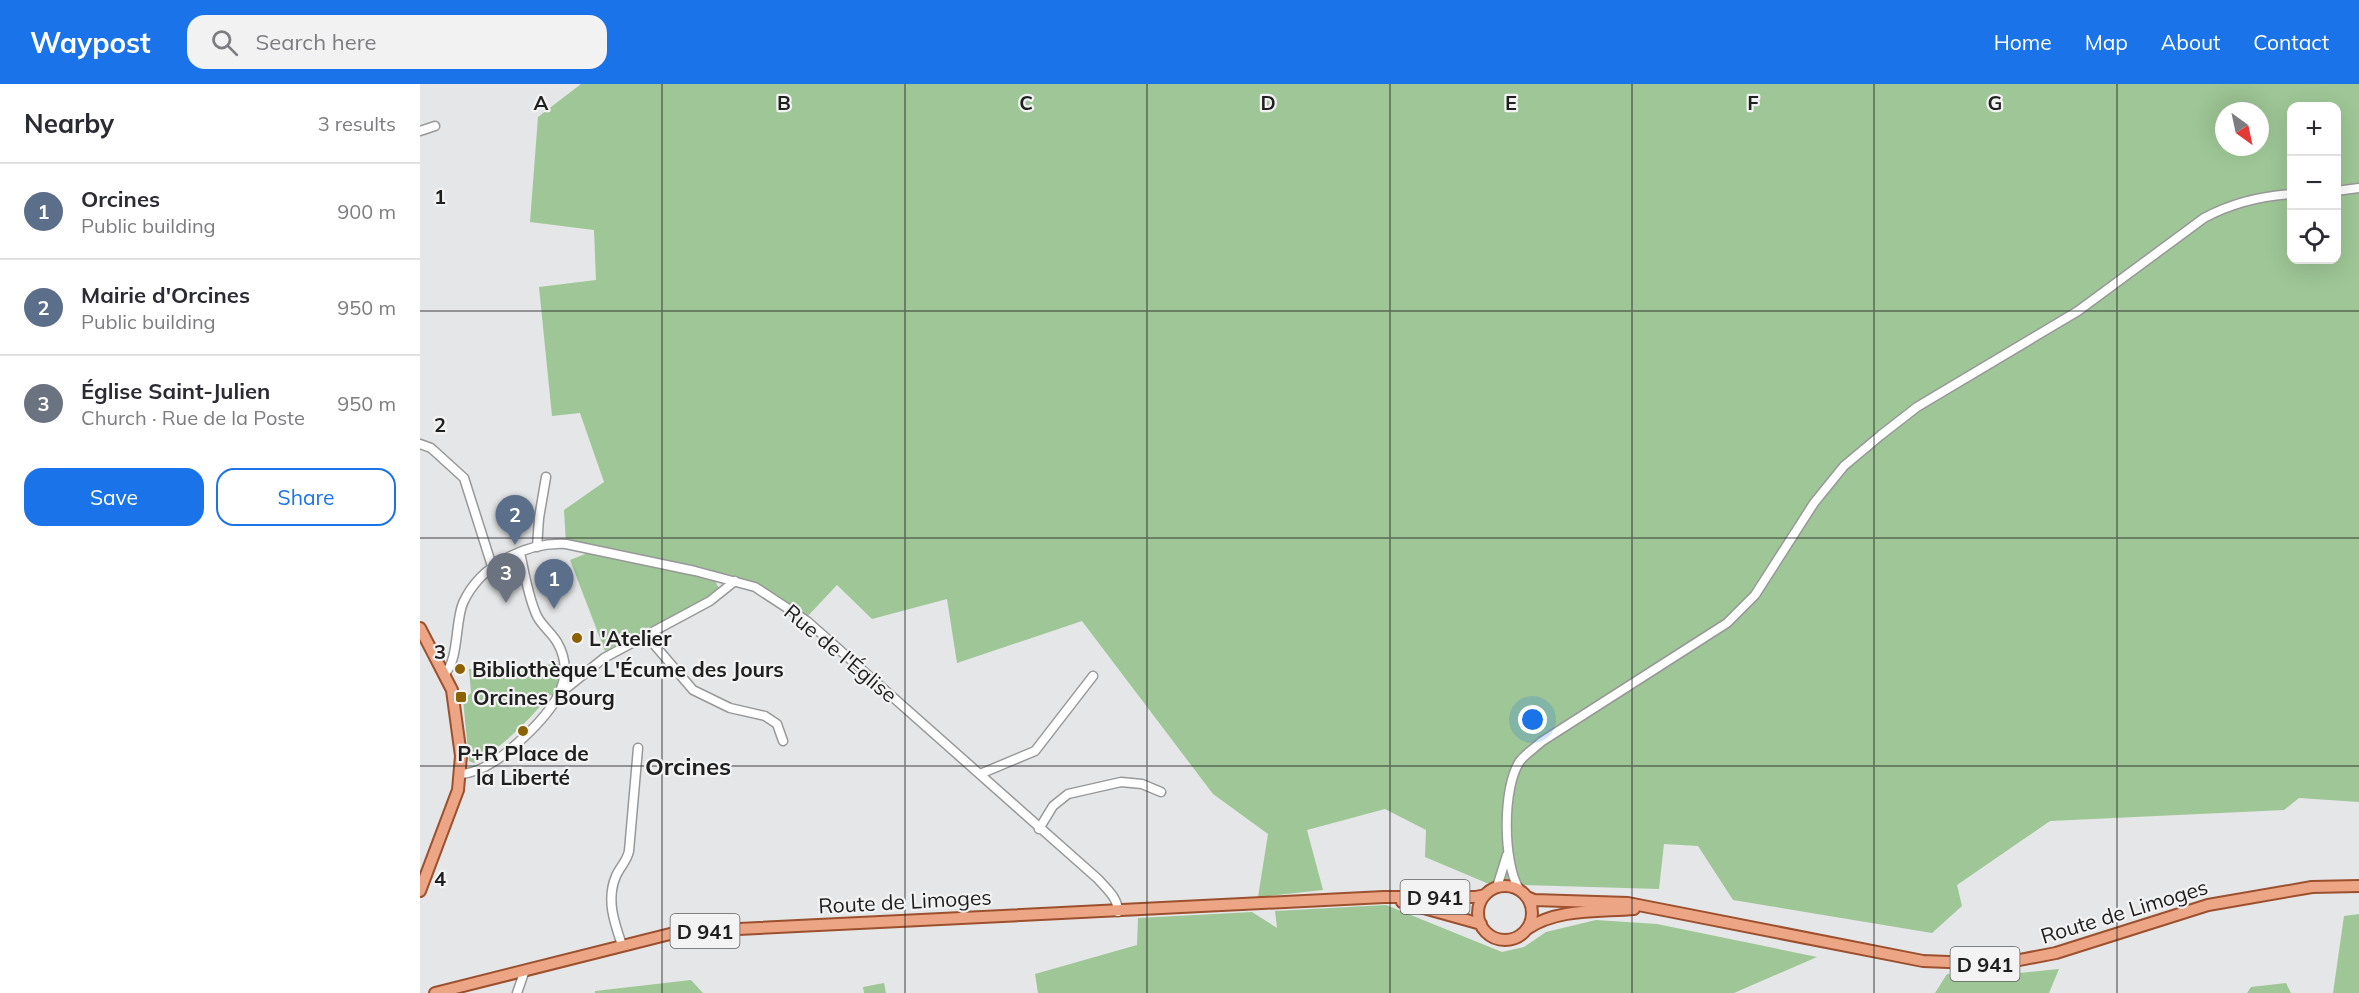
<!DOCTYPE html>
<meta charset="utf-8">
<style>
:root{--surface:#fff;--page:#f2f2f3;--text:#2b2b33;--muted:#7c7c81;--line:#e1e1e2;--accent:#1a73e8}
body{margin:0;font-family:Mulish,sans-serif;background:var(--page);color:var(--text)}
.controls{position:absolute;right:18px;top:18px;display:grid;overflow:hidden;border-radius:12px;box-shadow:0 6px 24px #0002}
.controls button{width:54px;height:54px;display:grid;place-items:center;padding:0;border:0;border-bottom:2px solid var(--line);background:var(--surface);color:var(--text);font:30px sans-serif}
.compass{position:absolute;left:1795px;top:18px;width:54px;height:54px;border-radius:50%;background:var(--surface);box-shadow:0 6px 24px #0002;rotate:147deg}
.you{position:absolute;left:1113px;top:636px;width:21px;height:21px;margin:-15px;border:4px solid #fff;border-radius:50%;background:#1a73e8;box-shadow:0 0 0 9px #1a73e833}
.badge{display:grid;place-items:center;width:39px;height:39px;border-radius:50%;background:var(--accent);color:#fff;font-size:20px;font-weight:700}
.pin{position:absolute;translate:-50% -50px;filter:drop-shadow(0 2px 3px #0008)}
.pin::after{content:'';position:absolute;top:32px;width:21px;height:18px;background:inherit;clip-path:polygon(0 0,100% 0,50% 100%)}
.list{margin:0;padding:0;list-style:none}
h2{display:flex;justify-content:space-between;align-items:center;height:78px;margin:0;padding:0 24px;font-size:26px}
h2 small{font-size:20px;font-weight:400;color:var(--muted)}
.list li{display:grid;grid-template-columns:39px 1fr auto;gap:18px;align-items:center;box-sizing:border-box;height:96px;padding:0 24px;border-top:2px solid var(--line)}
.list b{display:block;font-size:22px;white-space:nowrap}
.list p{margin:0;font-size:20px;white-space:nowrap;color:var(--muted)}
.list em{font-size:20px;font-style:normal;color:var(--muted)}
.actions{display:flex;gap:12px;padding:18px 24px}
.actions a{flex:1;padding:14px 0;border:2px solid var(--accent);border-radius:18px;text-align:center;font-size:21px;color:var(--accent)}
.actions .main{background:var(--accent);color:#fff}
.icon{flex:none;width:33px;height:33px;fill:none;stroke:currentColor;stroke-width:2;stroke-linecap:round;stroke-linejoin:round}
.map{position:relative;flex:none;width:1939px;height:909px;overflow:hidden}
header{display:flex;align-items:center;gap:36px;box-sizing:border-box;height:84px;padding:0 30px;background:var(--accent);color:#fff}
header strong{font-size:28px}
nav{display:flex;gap:33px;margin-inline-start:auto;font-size:21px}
.search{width:420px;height:54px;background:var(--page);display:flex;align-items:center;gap:15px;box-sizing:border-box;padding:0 21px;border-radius:18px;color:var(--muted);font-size:22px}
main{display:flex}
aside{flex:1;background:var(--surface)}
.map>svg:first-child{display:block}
.green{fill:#9ec696;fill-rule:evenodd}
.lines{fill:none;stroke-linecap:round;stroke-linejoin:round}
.minor-casing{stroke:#989899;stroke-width:11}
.major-casing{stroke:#9c502e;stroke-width:14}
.minor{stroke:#fff;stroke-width:8}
.major{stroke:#eca686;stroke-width:10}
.grid{fill:none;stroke:#1f1f20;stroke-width:1.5;stroke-opacity:0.55}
.poi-dot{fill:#8b6102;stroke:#f3f3f4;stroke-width:2}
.labels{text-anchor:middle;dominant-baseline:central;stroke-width:4.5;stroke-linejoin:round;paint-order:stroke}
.shield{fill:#f3f3f4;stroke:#5f5f60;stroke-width:1.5}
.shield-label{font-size:20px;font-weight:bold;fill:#1f1f20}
.poi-label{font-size:21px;font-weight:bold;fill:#1f1f20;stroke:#f3f3f4;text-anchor:start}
.street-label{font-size:21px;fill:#1f1f20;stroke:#f3f3f4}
.quarter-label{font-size:24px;font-weight:bold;fill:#1f1f20;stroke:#f3f3f4}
.grid-label{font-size:20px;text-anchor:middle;font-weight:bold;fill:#1f1f20;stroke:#f3f3f4;stroke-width:4.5;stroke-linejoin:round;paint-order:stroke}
</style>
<header>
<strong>Waypost</strong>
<div class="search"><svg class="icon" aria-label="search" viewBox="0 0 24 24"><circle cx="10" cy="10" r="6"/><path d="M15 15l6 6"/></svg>Search here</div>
<nav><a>Home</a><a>Map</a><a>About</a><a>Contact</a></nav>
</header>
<main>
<aside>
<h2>Nearby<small>3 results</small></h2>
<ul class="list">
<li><span class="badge" style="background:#5c6f8a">1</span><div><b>Orcines</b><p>Public building</p></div><em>900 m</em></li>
<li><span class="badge" style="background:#5c6f8a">2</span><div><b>Mairie d'Orcines</b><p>Public building</p></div><em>950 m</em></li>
<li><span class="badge" style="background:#6b7280">3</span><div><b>Église Saint-Julien</b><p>Church · Rue de la Poste</p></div><em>950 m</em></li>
</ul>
<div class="actions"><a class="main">Save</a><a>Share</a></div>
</aside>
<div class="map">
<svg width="1939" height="909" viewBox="0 0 1939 909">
<rect width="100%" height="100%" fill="#e5e6e7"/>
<path class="green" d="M161,0H1939V718L1879,714L1864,726L1630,737L1537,801L1542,822L1512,849L1313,816L1278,762L1244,760L1239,805L1069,800L1005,773L1006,746L965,725L887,746L903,806L838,813L848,750L793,710L662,537L537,579L527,515L452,535L417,501L385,535L335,503L146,460L144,426L184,398L160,329L132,332L119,203L176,196L174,146L110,138L118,33ZM1872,22H1916V176H1872ZM1804,27H1840V63H1804Z
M173,467L294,495L300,506L289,514L185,567L150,476Z
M97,477L101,493L80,502L75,485Z
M139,580L136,613L130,611C107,638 85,661 54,679L49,677L43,616L51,609L49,585Z
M966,821L1082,868L1104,863L1126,848L1176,836L1237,840L1397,873L1314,909H618L615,890L717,861L718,834L832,828L857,844L855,827Z
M1939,830V909H1913L1924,832Z
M1639,885L1629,909H1515L1527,890L1570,892Z
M271,896L283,909H175V907Z
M464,899L466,909H444L443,903Z
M1866,899L1871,909H1827L1831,903Z"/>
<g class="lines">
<g class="minor-casing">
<path id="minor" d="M0,47L15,42
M1916,107L1939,104
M0,360L11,364L44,394L72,482
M117,463L119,434L126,393
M226,551L273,606L310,624L345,632L357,640L363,657
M24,590C39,578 35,537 43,519C60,481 106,458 146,460L275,487L335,503L387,537L678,795C687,805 698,814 698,828
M143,604L148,603L184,574L290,517L315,497
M41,690C65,688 86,670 103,654C130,629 159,596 137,558C131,548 122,542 117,532C108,513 105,490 100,469
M560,690L615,667L673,592
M619,745L633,722L648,710L701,698L722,700L741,708
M1077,803L1087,771
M1099,805C1083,779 1082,703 1100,677C1105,670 1115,664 1121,658L1307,539L1335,511L1394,419L1424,382L1461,351L1497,323L1658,227L1784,134C1812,119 1840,112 1872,110
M202,861C194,838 186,815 196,792C200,783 207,777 209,767L218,664
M97,909L105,886"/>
</g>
<g class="major-casing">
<path id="major" d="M0,544L32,606L41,672L38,706L0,807
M1058 829a27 27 0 1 1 54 0a27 27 0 1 1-54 0Z
M1107,813L1114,816L1208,819L1503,877L1579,880L1636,869L1788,821L1892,803L1939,802
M982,818L1061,840
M1107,845C1137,824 1180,828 1214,825
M15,909L258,848L964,813H1056L1065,811"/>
</g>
<use href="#minor" class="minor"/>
<use href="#major" class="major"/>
</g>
<path class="grid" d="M242,0V909M485,0V909M727,0V909M970,0V909M1212,0V909M1454,0V909M1697,0V909M0,227H1939M0,454H1939M0,682H1939"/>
<g class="poi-dot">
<circle cx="157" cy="554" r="6"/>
<circle cx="40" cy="585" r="6"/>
<rect x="35" y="607" width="12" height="12" rx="3"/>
<circle cx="103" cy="647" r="6"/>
</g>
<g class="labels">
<g class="shield">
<rect x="980.5" y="796" width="69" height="34" rx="4.5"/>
<rect x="250.5" y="830" width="69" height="34" rx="4.5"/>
<rect x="1530.5" y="863" width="69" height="34" rx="4.5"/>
</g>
<g class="shield-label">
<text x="1015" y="813">D 941</text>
<text x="285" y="847">D 941</text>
<text x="1565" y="880">D 941</text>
</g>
<g class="poi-label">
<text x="169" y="554">L'Atelier</text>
<text x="52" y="585">Bibliothèque L'Écume des Jours</text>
<text x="53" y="613">Orcines Bourg</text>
<text x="103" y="669" text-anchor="middle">P+R Place de<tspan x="103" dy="24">la Liberté</tspan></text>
</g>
<g class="street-label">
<text transform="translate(421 569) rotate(40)">Rue de l'Église</text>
<text transform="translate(485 817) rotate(-3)">Route de Limoges</text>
<text transform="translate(1704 827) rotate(-17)">Route de Limoges</text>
</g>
<g class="quarter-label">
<text x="268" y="682">Orcines</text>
</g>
</g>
<g class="grid-label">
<text x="121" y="26">A</text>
<text x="364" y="26">B</text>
<text x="606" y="26">C</text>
<text x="848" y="26">D</text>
<text x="1091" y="26">E</text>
<text x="1333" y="26">F</text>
<text x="1575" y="26">G</text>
<text x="20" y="120">1</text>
<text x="20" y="348">2</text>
<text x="20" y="575">3</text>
<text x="20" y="802">4</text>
</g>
</svg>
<div class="controls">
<button>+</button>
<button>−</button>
<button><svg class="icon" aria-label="locate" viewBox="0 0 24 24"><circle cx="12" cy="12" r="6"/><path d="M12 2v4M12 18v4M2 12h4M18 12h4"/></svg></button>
</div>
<svg class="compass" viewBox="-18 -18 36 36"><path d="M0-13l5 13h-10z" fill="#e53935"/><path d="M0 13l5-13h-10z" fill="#7c7c81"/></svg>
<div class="you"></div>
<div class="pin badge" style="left:134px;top:525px;background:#5c6f8a">1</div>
<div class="pin badge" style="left:95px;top:461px;background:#5c6f8a">2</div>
<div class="pin badge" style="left:86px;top:519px;background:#6b7280">3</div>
</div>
</main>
